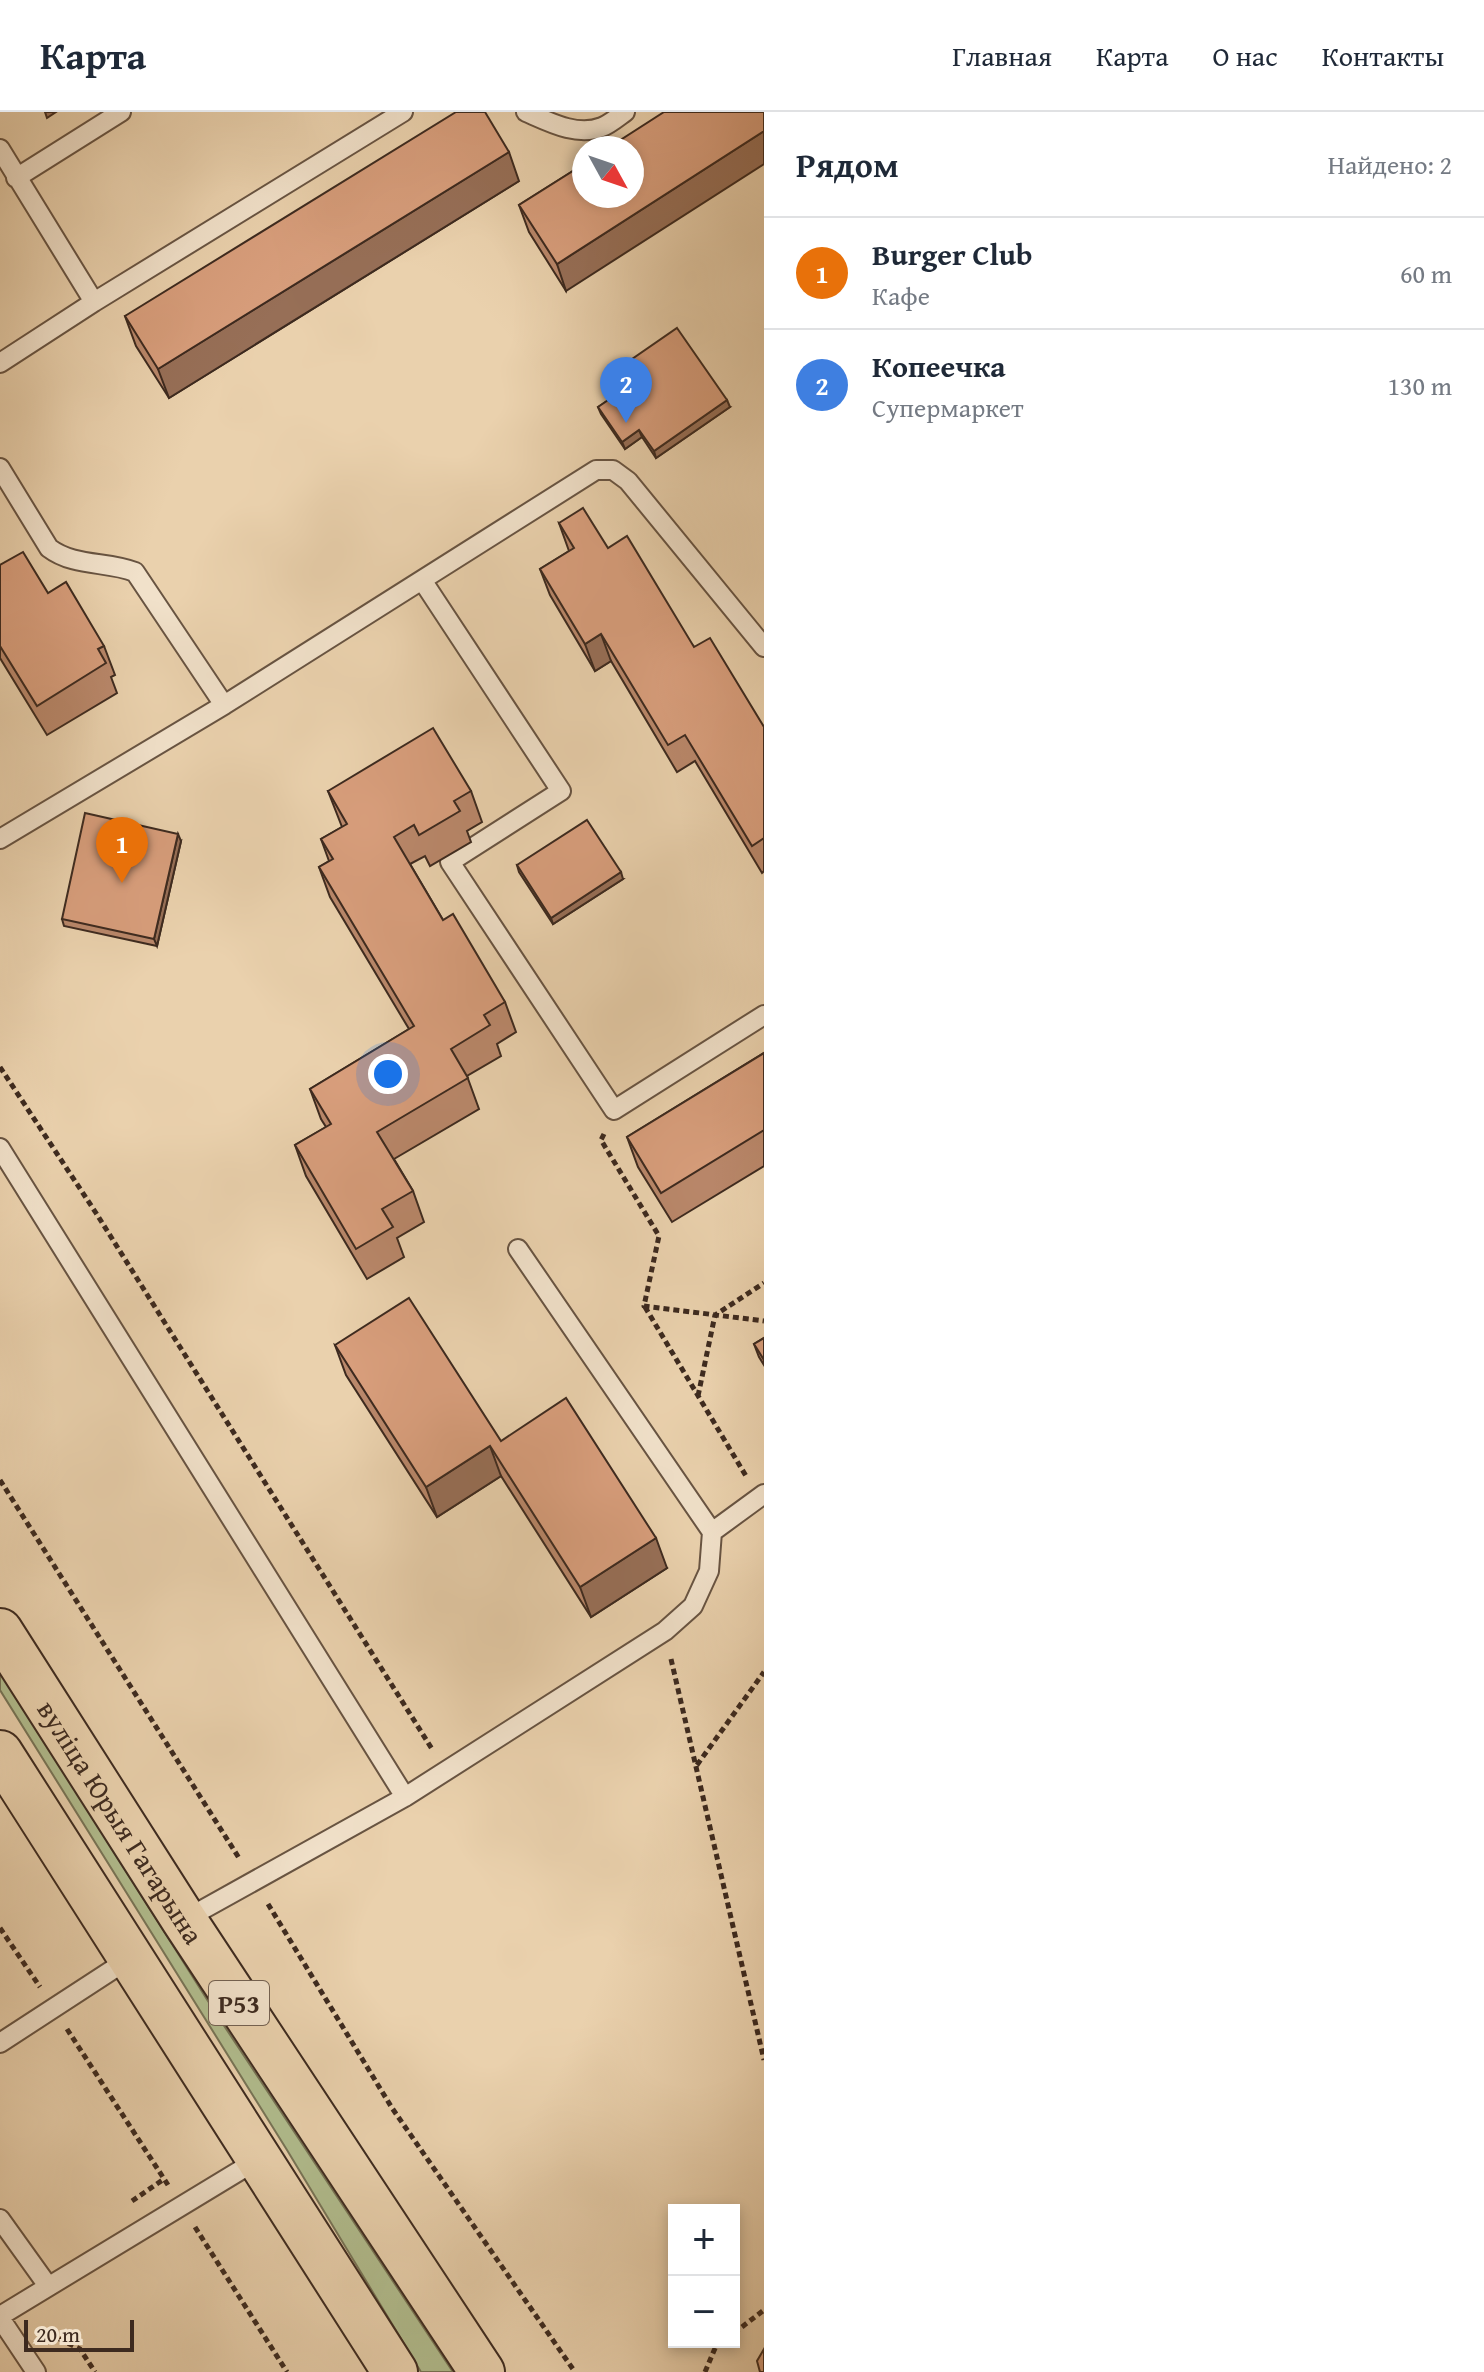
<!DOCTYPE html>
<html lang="ru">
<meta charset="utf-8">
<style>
:root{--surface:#fff;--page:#f2f2f3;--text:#1f2937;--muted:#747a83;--line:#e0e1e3;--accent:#b45309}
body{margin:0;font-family:"Gentium Book Plus",serif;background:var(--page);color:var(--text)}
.controls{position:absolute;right:24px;bottom:24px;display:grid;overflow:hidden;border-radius:0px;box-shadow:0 4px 12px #0003}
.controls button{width:72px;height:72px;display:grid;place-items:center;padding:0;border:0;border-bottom:2px solid var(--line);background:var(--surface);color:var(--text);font:40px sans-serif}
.compass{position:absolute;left:572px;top:24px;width:72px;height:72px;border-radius:50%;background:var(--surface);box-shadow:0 4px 12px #0003;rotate:130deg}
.scale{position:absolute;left:24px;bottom:20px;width:110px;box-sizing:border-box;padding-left:8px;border:4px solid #3d2a1f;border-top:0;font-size:22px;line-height:28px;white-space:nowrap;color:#3d2a1f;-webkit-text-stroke:6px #f1e1ca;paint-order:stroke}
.you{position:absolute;left:388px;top:962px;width:28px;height:28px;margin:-20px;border:6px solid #fff;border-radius:50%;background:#1a73e8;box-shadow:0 0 0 12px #1a73e833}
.badge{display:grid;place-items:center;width:52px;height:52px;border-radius:50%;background:var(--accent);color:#fff;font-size:26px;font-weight:700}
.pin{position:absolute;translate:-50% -66px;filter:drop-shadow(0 2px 4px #0008)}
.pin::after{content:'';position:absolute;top:42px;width:28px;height:24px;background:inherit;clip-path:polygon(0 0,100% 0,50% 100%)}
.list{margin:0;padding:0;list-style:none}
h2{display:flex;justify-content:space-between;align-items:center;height:104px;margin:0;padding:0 32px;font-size:34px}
h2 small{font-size:26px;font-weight:400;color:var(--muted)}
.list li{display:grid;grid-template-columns:52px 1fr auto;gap:24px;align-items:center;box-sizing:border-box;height:112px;padding:0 32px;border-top:2px solid var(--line)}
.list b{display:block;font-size:30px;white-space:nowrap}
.list p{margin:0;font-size:26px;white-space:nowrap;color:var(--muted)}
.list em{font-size:26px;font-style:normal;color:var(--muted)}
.map{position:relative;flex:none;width:764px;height:2260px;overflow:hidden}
header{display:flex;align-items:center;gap:48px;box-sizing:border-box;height:112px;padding:0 40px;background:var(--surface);border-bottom:2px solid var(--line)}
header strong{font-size:38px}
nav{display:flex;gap:44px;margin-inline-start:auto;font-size:28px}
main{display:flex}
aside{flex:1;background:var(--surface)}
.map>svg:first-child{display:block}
.green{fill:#b1bd8e;stroke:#777456;stroke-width:2}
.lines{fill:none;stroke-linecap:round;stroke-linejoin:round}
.lane-casing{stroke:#685442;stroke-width:22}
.primary-casing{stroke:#3d2a1f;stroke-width:48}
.path{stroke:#3d2a1f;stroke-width:5;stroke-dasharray:6 4;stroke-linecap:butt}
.lane{stroke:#f1e1ca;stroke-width:18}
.primary{stroke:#ead1ad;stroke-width:44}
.wall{fill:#ba886b;stroke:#3d2a1f;stroke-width:2}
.shaded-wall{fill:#976f57;stroke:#3d2a1f;stroke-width:2}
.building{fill:#d89e7c;stroke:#3d2a1f;stroke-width:2}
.labels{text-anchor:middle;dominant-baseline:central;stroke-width:7;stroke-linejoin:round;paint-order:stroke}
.shield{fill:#f1e1ca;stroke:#736152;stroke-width:2}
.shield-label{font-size:26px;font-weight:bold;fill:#3d2a1f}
.street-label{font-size:28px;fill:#3d2a1f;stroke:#f1e1ca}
</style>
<header>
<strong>Карта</strong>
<nav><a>Главная</a><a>Карта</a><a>О нас</a><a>Контакты</a></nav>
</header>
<main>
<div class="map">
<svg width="764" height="2260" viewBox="0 0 764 2260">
<rect width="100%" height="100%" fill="#ead1ad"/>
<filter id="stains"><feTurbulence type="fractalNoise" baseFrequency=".0025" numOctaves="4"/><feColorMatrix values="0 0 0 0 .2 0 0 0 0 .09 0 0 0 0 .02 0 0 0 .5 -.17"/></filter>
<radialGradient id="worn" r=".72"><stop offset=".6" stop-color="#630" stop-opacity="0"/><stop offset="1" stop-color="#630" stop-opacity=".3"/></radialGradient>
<path class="green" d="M0,1559L213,1897L453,2260H421L418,2255L287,2038L0,1578Z"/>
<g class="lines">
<g class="lane-casing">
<path id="lane" d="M526,0C549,10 577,25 602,15C610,12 618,5 625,0
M0,37L94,190L403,0
M16,66L121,0
M0,251L94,190
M0,356L49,436C74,455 107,449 135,460L224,593
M422,468L561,679L450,750L614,998L764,903
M0,727L224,593L596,358H613L628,369L764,535
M0,1036L405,1685L665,1519L693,1494L709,1459L712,1420
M518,1137L712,1420L764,1382
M184,1808L405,1685
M0,1931L132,1845
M0,2107L48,2174
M0,2204L259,2047
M0,2206L36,2260"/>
</g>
<g class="primary-casing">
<g id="primary">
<path id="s1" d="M0,1519L184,1808L482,2260"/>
<path d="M0,1641L395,2260"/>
</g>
</g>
<path class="path" d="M0,955L96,1101L432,1637
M604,1022L601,1028L659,1124L644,1194L764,1209
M645,1195L746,1364
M698,1284L715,1203L764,1171
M0,1368L239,1746
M671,1547L764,1948
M697,1653L764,1560
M268,1792L392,1996L575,2260
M0,1816L40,1875
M67,1917L168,2073
M132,2089L164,2067
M195,2115L287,2260
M41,2218L80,2237L95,2260
M734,2221L764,2198
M705,2260L716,2234L721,2230"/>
<use href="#lane" class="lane"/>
<use href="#primary" class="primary"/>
</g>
<path class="wall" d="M584,52L566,179L529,120L519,93Z
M519,69L169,286L136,234L125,204Z
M606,265L730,295L656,346L642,325L625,337L601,302L598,295L616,283L608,272Z
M559,411L608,436L764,615V759L762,761L695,649L677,660L611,549L595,559L550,483L540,457L569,439Z
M0,453L48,481L104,534L115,563L111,565L117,581L47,623L0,546Z
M328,679H471L482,710L467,719L471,730L430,754L425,744L410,752L443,808L505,890L516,920L497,932L501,944L467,964L479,997L394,1047L413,1079L424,1110L397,1126L404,1145L367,1167L306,1064L295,1033L326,1015L321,1007L310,977L409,917L330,785L319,755L329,749L321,727L342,715Z
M181,729L157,834L64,814L62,807Z
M517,753L623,767L553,812L519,760Z
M764,941V1054L672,1110L638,1055L627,1025Z
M764,1226V1253L759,1245L754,1232Z
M335,1233L501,1329L667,1456L591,1505L501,1364L437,1405L346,1263Z"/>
<path class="shaded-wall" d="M45,0H56L47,6Z
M764,19V52L566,179L557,152Z
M509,40L519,69L169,286L158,257Z
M727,288L730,295L656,346L654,339Z
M639,318L642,325L625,337L622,330Z
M601,522L611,549L595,559L585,532Z
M178,722L181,729L157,834L154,827Z
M621,760L623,767L553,812L551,806Z
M490,1334L501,1364L437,1405L426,1375Z
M656,1426L667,1456L591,1505L580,1475Z"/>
<path class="building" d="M456,0H485L509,40L158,257L125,204Z
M664,0H764V19L557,152L519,93L584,52V84H632V36H608Z
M677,216L727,288L654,339L639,318L622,330L598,295L617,282L606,265Z
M583,396L608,436L627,424L694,535L710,526L764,615V726L752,734L685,623L668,633L601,522L585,532L540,457L574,436L559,411Z
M23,440L48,481L66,470L104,534L98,537L106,551L37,594L0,534V453Z
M433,616L471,679L454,689L460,699L419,723L414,713L394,725L443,808L453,802L505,890L484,903L490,913L451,937L468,966L377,1020L413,1079L382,1097L393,1115L356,1137L295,1033L331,1012L310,977L414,914L319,755L333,747L321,727L347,712L328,679Z
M85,701L178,722L154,827L62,807Z
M587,708L621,760L551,806L517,753Z
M764,941V1018L661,1081L627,1025Z
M409,1186L501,1329L566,1286L656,1426L580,1475L490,1334L426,1375L335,1233Z
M764,1226V1248L754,1232Z
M764,2237V2260H760L757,2249Z"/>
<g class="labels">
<rect class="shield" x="209" y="1869" width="60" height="44" rx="6"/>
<g class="shield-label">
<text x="239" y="1891">Р53</text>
</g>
<g class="street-label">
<text stroke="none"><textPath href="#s1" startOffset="226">вуліца Юрыя Гагарына</textPath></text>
</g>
</g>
<rect width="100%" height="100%" filter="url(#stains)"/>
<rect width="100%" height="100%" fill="url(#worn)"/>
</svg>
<div class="controls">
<button>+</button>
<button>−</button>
</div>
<svg class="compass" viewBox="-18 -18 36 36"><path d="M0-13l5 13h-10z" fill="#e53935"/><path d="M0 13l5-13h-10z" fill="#747a83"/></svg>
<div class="scale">20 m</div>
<div class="you"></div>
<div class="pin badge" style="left:122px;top:771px;background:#e8710a">1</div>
<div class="pin badge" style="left:626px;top:311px;background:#3f7fe0">2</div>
</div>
<aside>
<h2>Рядом<small>Найдено: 2</small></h2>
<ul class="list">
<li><span class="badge" style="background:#e8710a">1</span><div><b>Burger Club</b><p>Кафе</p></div><em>60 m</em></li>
<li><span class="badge" style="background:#3f7fe0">2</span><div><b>Копеечка</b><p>Супермаркет</p></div><em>130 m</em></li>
</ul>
</aside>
</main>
